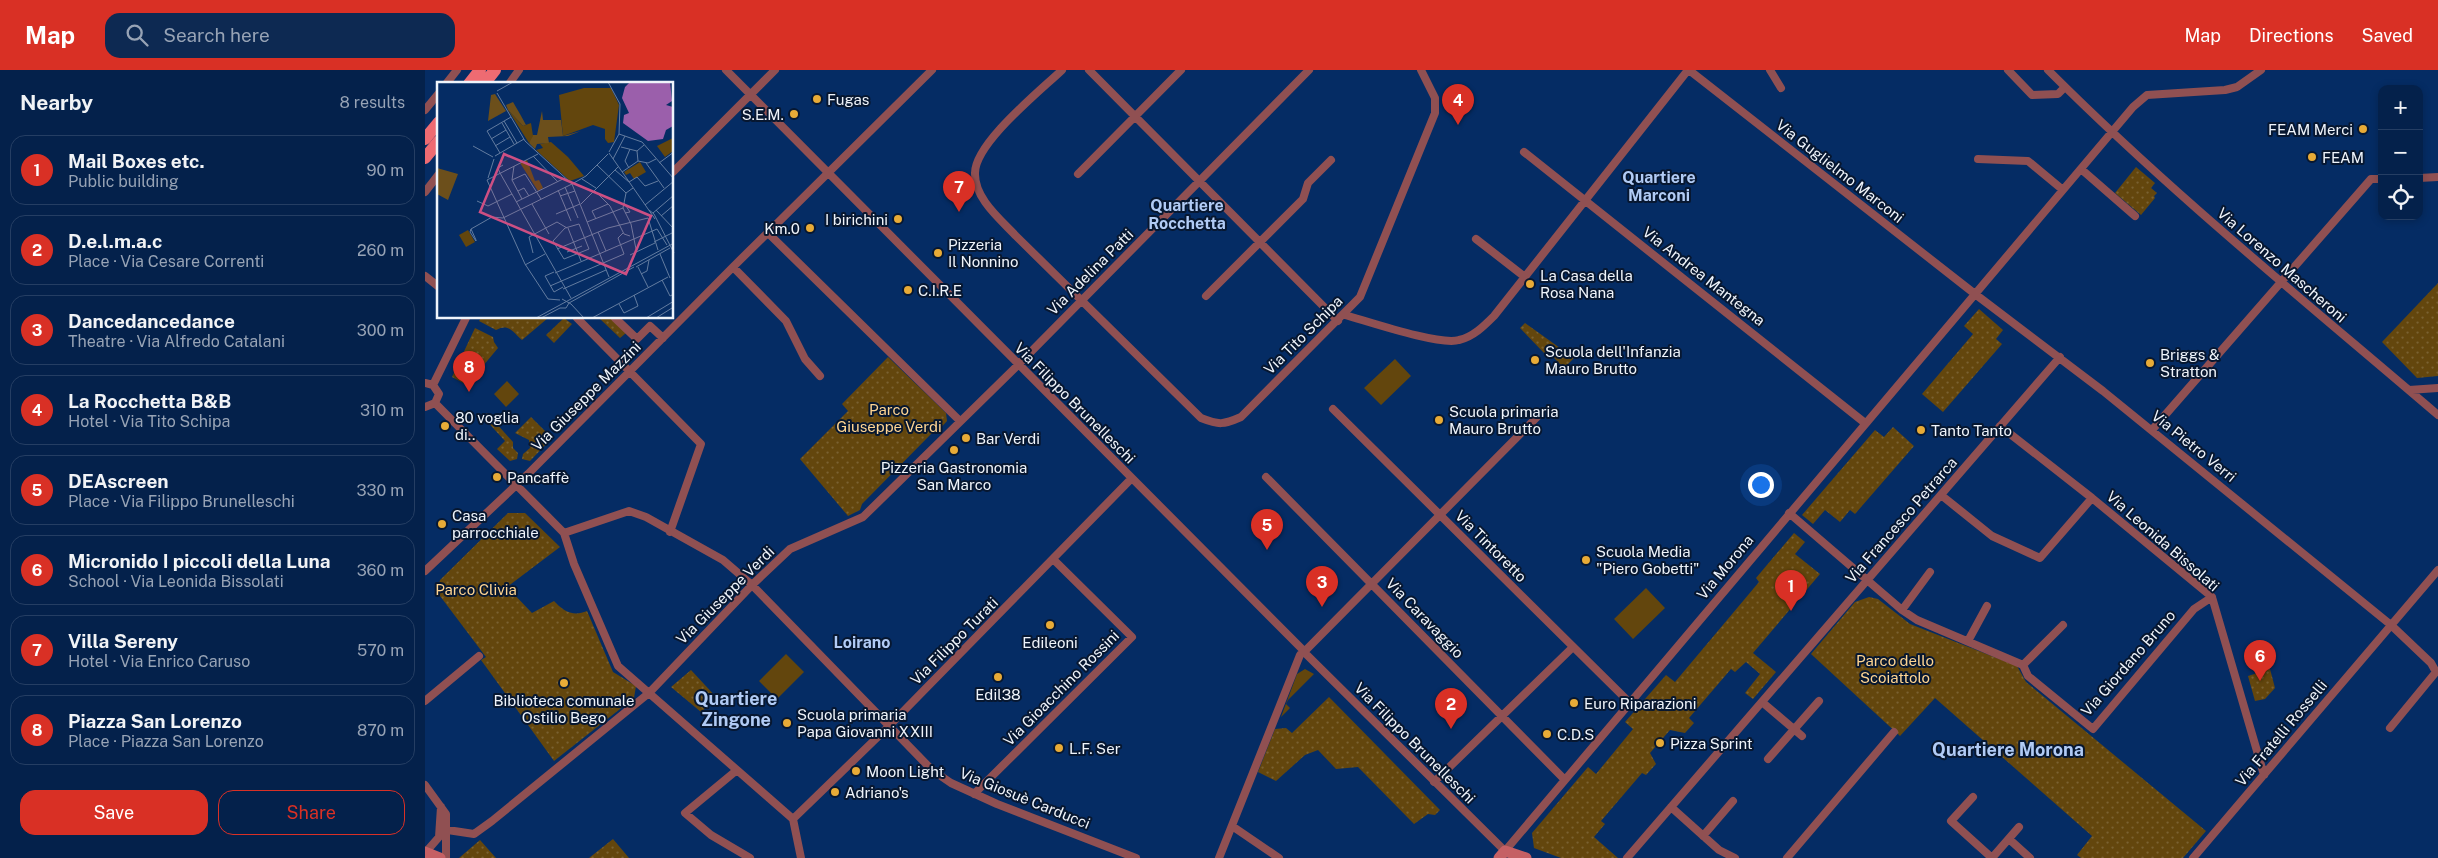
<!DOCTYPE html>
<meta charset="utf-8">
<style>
:root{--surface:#04214b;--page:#0d2952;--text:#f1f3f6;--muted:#97a3b5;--line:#253e63;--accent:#d93025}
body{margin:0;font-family:"Public Sans",sans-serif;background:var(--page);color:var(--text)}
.controls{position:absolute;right:15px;top:15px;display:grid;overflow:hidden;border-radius:10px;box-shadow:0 2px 8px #0003}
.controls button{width:45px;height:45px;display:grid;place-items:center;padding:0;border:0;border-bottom:1px solid var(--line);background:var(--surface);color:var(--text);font:25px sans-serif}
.you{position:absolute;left:1335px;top:414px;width:18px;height:18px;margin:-12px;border:4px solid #fff;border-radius:50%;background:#1a73e8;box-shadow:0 0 0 8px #1a73e833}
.badge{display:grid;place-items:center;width:32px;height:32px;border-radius:50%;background:var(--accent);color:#fff;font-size:16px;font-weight:700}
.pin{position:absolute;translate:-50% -41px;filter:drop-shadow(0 1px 2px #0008)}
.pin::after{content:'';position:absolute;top:26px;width:18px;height:15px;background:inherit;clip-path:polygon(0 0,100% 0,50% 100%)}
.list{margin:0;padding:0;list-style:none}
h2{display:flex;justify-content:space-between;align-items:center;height:65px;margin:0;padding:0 20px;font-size:21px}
h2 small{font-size:16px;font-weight:400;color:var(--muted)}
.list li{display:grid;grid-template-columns:32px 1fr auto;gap:15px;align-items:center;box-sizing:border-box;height:70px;margin:0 10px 10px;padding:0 10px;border:1px solid var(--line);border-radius:15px}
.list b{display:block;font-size:19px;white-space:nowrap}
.list p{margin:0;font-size:16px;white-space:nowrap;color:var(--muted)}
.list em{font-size:16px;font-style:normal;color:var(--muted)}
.actions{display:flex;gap:10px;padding:15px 20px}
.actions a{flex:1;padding:11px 0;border:1px solid var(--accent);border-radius:15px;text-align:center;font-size:18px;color:var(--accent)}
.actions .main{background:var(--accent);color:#fff}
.icon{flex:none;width:28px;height:28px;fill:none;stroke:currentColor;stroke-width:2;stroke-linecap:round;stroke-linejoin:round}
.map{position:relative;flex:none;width:2013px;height:788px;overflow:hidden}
header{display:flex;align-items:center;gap:30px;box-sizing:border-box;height:70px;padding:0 25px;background:var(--accent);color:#fff}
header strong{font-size:24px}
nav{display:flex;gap:28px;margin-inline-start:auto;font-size:18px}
.search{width:350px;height:45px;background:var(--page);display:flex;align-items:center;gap:12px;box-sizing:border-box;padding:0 18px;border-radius:15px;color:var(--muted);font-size:19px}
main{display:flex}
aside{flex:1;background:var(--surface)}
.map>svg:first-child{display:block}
.grass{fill:#63460d}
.park{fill:url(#park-dots)}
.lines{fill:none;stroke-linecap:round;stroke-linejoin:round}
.street{stroke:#905052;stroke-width:8}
.secondary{stroke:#c56064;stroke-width:11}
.primary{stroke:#ee6b72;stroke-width:12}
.poi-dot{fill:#e8ab37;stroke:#071730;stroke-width:2}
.labels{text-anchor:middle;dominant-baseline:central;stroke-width:4;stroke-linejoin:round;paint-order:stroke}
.poi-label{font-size:15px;fill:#eff4fb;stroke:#071730;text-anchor:start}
.street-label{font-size:15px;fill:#eff4fb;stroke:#071730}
.park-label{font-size:15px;fill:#ffd592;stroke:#071730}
.neighbourhood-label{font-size:16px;font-weight:bold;fill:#b1cbf5;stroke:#071730}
.quarter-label{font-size:18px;font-weight:bold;fill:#b1cbf5;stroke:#071730}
.inset-road{fill:none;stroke:#637ca0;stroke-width:1}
.view{fill:#cd4f83;fill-opacity:0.15;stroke:#cd4f83;stroke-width:2.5}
.inset-edge{fill:none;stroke:#eff4fb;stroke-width:2.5}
</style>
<header>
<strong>Map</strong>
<div class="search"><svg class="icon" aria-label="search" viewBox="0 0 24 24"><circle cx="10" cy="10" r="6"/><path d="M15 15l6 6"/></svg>Search here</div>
<nav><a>Map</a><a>Directions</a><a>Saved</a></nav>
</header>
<main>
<aside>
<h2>Nearby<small>8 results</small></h2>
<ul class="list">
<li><span class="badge">1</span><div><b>Mail Boxes etc.</b><p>Public building</p></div><em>90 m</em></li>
<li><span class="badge">2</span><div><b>D.e.l.m.a.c</b><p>Place · Via Cesare Correnti</p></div><em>260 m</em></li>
<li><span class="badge">3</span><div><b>Dancedancedance</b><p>Theatre · Via Alfredo Catalani</p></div><em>300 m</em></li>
<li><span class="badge">4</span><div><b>La Rocchetta B&amp;B</b><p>Hotel · Via Tito Schipa</p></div><em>310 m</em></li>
<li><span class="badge">5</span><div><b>DEAscreen</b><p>Place · Via Filippo Brunelleschi</p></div><em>330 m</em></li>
<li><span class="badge">6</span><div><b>Micronido I piccoli della Luna</b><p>School · Via Leonida Bissolati</p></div><em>360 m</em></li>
<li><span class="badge">7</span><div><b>Villa Sereny</b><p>Hotel · Via Enrico Caruso</p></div><em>570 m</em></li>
<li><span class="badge">8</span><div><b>Piazza San Lorenzo</b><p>Place · Piazza San Lorenzo</p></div><em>870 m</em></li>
</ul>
<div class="actions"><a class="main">Save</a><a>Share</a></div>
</aside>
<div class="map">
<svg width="2013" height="788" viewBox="0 0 2013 788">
<defs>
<pattern id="park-dots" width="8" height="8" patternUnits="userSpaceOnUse" patternTransform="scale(1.25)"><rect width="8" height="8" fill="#63460d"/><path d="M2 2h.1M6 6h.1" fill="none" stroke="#7a6131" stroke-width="1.8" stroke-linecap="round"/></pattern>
</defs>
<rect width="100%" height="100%" fill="#052c64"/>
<path class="grass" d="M970,289L986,306L956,335L939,318Z
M82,311L94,324L81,337L69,324Z
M1221,518L1240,538L1208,569L1189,549Z
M361,584L379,602L352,629L334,611Z
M880,599L889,604L863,630L861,634L865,638L856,647L872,604Z"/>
<path class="park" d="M1711,97L1730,113L1726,118L1732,123L1729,126L1730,128L1716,145L1690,123Z
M2013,213V306L1992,308L1957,272Z
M1554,239L1578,260L1571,269L1577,274L1518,342L1497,324L1548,264L1539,256Z
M56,248H123L97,270C88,262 84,253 71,260L54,251Z
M139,248L147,254L129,273L121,265Z
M174,248H186L201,263L195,268Z
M1100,253L1149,288L1139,298L1122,281L1119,283L1095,258Z
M50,258L68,267L69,272L73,278L42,315L27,307Z
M463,287L521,343L522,351L511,363L509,361L437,434L435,440L423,446L375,389L423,341L417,334Z
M62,343L88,372V378L93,383L92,389L85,391L72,379L80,371L58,347Z
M106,347L127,368L105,391L97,389L98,384L105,378L104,370L90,363Z
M1468,357L1489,376L1430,444L1425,440L1415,452L1400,440L1388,454L1377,445L1450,360L1459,367Z
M83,443H100L135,477L82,517L107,543L129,531C138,541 148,547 162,541L188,602L211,616L209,628L129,691L56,590L61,587L12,522L15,510Z
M1369,463L1380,472L1370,484L1395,504L1328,583L1351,602L1328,629L1320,623L1335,604L1321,592L1310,602L1306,599L1264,648L1269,653L1260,663L1245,660L1225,683L1231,694L1221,705L1217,703L1176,751L1180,754L1169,767L1193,788H1136L1109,778L1107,763L1163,697L1171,704L1208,659L1200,652L1241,605L1250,612L1334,512L1331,508Z
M1444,527L1453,529L1485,554L1592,596L1601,612L1781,761L1758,788H1656L1652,785L1667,766L1510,628L1475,666L1386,584L1430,532Z
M1845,599L1850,618L1840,629L1830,631L1823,606Z
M266,600L292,628L276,642L246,617Z
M904,627L1015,740L1010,745L1003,744L989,754L933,697L911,699L893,680L880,685L851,711L833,702L850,659L861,658L867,663Z
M188,769L204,788H164Z
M55,770L71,788H34Z"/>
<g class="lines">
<path class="street" d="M301,0L878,580
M637,0C615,21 550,73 550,103C549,128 575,149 591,166L776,348C794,355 798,355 816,347L935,227L1010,43V28L996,0
M664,0L913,251
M1264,0L1550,224L1678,321L1966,555L2006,593L2011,602L1965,658
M1345,0L1356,18
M1583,0L1607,25L1633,24L1640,17
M1623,0C1746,123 1881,232 2013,345
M21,14L32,0
M84,14L94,0
M0,40L14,23
M1099,82L1440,353
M1553,89L1603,91L1638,120
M1656,99L1710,146
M248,102L350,0
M653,104L756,0
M1994,108L2013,107
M0,122L14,104
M343,163L535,351
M1051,169L1100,207
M308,197L361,251L380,289L395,306
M0,206L14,217
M781,226L878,129L883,113L906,90
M920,245C942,251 1015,276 1034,270C1048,267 1059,256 1069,246L1263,0
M152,248L276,374L245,462
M190,248L212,269L225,256L238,268
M0,313L8,315L14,324L10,333L0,337
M8,315L41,248
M1984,320L2013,318
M10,333L139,463L149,494L193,596L368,749L376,788
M908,339L1205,633
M1575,356L1667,428L1787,527L1839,705
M1727,360L1946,109H1957
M841,407L1139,709
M1516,425L1567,466L1615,488L1667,428
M1364,443L1477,540L1492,550L1598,595L1603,606L1668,659L1769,539L1787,527
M139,463L204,441L221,447L298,490L327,515L507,700L526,713L572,734L711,788
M0,501L103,404L308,197L507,0
M1477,540L1505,502
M1543,571L1562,536
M880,581L1113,346
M882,585L1080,781L1708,37L1722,25L1800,20L1812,17L1836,0
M1598,595L1638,555
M0,631L54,586
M1337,632L1377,666
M1343,689L1394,631
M312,700L260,743L286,765L325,788
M1009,712L1148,577
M0,715L21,744V788
M549,724L707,567L629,490
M1548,727L1526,751L1567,788
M1246,737L1294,780L1310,788
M368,749L464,656L706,409
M807,756L854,788
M16,759L49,764L67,751L224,623L327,515L365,479L438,447L593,295L884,0
M1278,766L1308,731
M1584,769L1605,788
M1,782L14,767L16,737
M794,788L875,585
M1202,788L1635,287
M1362,788L1469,662
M1567,788L1594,757
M1768,788L2013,500"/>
<path class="secondary" d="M0,782L15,788
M1074,788L1080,781L1101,788"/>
<path class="primary" d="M44,14L55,0
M59,14L70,0
M0,69L14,52
M0,88L14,71"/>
</g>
<g class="poi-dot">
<circle cx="392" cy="29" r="5"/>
<circle cx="369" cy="44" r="5"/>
<circle cx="1938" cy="59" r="5"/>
<circle cx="1887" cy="87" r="5"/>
<circle cx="473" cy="149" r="5"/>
<circle cx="385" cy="158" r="5"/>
<circle cx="513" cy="183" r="5"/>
<circle cx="1105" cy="214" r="5"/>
<circle cx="483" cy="220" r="5"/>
<circle cx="1110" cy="290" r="5"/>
<circle cx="1725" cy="293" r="5"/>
<circle cx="1014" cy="350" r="5"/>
<circle cx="20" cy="356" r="5"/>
<circle cx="1496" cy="360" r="5"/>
<circle cx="541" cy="368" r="5"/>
<circle cx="529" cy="380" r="5"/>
<circle cx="72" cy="407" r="5"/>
<circle cx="17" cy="454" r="5"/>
<circle cx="1161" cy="490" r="5"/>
<circle cx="625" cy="555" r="5"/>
<circle cx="573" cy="607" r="5"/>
<circle cx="139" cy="613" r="5"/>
<circle cx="1149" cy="633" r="5"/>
<circle cx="362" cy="653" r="5"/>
<circle cx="1122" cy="664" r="5"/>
<circle cx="1235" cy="673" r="5"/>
<circle cx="634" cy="678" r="5"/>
<circle cx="431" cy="701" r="5"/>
<circle cx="410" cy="722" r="5"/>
</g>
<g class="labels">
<g class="poi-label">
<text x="402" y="29">Fugas</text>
<text x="359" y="44" text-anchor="end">S.E.M.</text>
<text x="1928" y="59" text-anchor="end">FEAM Merci</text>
<text x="1897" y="87">FEAM</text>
<text x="463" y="149" text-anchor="end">I birichini</text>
<text x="375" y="158" text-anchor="end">Km.0</text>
<text x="523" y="174">Pizzeria<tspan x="523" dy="17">Il Nonnino</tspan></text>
<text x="1115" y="205">La Casa della<tspan x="1115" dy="17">Rosa Nana</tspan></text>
<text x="493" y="220">C.I.R.E</text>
<text x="1120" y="281">Scuola dell'Infanzia<tspan x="1120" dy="17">Mauro Brutto</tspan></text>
<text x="1735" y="284">Briggs &amp;<tspan x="1735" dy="17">Stratton</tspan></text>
<text x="1024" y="341">Scuola primaria<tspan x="1024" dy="17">Mauro Brutto</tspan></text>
<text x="30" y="347">80 voglia<tspan x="30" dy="17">di..</tspan></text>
<text x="1506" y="360">Tanto Tanto</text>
<text x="551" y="368">Bar Verdi</text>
<text x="529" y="397" text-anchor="middle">Pizzeria Gastronomia<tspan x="529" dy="17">San Marco</tspan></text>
<text x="82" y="407">Pancaffè</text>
<text x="27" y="445">Casa<tspan x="27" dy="17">parrocchiale</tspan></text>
<text x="1171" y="481">Scuola Media<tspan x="1171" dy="17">"Piero Gobetti"</tspan></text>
<text x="625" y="572" text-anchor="middle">Edileoni</text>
<text x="573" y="624" text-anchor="middle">Edil38</text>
<text x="139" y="630" text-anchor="middle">Biblioteca comunale<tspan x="139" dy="17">Ostilio Bego</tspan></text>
<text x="1159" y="633">Euro Riparazioni</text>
<text x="372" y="644">Scuola primaria<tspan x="372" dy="17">Papa Giovanni XXIII</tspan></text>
<text x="1132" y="664">C.D.S</text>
<text x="1245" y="673">Pizza Sprint</text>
<text x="644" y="678">L.F. Ser</text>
<text x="441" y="701">Moon Light</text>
<text x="420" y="722">Adriano's</text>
</g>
<g class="street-label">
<text transform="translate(1415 101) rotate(38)">Via Guglielmo Marconi</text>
<text transform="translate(1857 195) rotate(41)">Via Lorenzo Mascheroni</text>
<text transform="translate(665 202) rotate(-45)">Via Adelina Patti</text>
<text transform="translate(1279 206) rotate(38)">Via Andrea Mantegna</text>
<text transform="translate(878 265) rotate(-45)">Via Tito Schipa</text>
<text transform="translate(161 326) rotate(-45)">Via Giuseppe Mazzini</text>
<text transform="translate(650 333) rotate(45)">Via Filippo Brunelleschi</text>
<text transform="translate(1769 376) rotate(39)">Via Pietro Verri</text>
<text transform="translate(1476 450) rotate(-49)">Via Francesco Petrarca</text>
<text transform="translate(1738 471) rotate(41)">Via Leonida Bissolati</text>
<text transform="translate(1066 476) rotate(45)">Via Tintoretto</text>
<text transform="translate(1300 497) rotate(-50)">Via Morona</text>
<text transform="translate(300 525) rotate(-45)">Via Giuseppe Verdi</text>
<text transform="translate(1000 548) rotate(46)">Via Caravaggio</text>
<text transform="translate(529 571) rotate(-45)">Via Filippo Turati</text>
<text transform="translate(1703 593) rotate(-49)">Via Giordano Bruno</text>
<text transform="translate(636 618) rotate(-45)">Via Gioacchino Rossini</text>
<text transform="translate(1856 663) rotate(-50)">Via Fratelli Rosselli</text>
<text transform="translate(990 673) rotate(45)">Via Filippo Brunelleschi</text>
<text transform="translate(600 728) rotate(22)">Via Giosuè Carducci</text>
</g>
<g class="park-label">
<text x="464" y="339">Parco<tspan x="464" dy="17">Giuseppe Verdi</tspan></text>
<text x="51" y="519">Parco Clivia</text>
<text x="1470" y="590">Parco dello<tspan x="1470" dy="17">Scoiattolo</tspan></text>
</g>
<g class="neighbourhood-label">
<text x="1234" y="107">Quartiere<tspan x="1234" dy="18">Marconi</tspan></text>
<text x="762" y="135">Quartiere<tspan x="762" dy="18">Rocchetta</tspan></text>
<text x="437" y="572">Loirano</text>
</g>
<g class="quarter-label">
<text x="311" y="628">Quartiere<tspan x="311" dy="21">Zingone</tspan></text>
<text x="1583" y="679">Quartiere Morona</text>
</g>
</g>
<g transform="translate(12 12)">
<rect width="236" height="236" fill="#052c64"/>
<path d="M114,60L131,75L147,94L133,99L99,68L106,66L103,62Z" fill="#63460d"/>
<path d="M58,12L69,29L51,39L54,13ZM76,20L83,32L89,43L86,44L71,28L69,23ZM105,29L106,38H124L126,54L144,49L131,54L111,55L112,61L100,62L98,67L92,61L95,53H100ZM0,86L21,92L11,118L0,112Z" fill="#6c4f1b"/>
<path d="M31,148L38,160L29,165L22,153Z" fill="#63460d"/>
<path d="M147,6H174L182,23L177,60L171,61L168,57V47L156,43L126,54L122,13ZM71,28L86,44L94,41L96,54L92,61ZM236,56V69L228,75L220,64ZM90,78L98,99L102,98L106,106L101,109L83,81ZM203,80L209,90L197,97L193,91L189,93L187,90Z" fill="#63460d"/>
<path d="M193,0H233L235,19L229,23L236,25V44L229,48L226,57L211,59L186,41L187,33L192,31L185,16L188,5Z" fill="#9b5fab"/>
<path class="inset-road" d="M171,0L183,22L182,52L172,70M60,9L76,0M60,11L88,59L135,102L149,94L171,72M67,39L80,61M65,41L77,62M182,52L205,60L237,97M54,57L69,48M36,64L56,75M58,64L73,55M184,65L200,69M63,71L50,49L74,35M172,71L218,137M101,72L50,98L88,182L111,217L123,218M58,74L87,57M96,74L121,100M176,77L188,54M201,79L211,81L219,77M201,79L200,69L207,63M209,81L227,106M222,81L237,70M66,83L61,86L63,91L134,216M160,83L189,111M77,84L75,98L85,117M192,86L188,79L193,67M178,88L192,100L200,95L208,104L221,99M185,90L201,79M51,96L57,77M145,97L159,106M75,98L88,92L104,117M128,105L141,136M196,106L189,111L186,126L194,142L199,167M121,108L134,139M157,108L173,124L187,152L193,154M81,109L87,106L92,114M123,114L138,109M40,119L51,124L75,112M79,120L128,96M187,121L193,130L188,131M95,122L112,152M143,122L172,195M144,122L181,85M208,123L237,99M212,128L217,132L237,171M219,128L237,147M216,131L237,113M119,132L143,122M224,134L237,123M211,136L221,168M159,137L155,129L171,122M150,140L186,126M142,142L152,167L127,177L116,159L128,146ZM131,146L144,179M34,147L55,135L66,136L135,102L143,122M34,147L39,158V159L33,150ZM161,150L169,169M186,151L181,156L187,172M217,160L237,150M120,167L171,146L211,136M130,170L145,164M96,171L92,155L120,140L130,146M223,172L233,196M193,173L218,161M88,183L108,172M199,185L233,166M201,185L211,205M117,190L108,194L117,210L126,205M118,191L220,147L230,163M204,192L210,189L212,178M225,198L233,214L237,212M113,204L187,172M126,207L169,188M125,217L134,222L147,236M182,222L187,231L201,224L197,213M99,236L237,161M104,236L123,226H129L132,221L197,185M155,236L231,195M209,236L237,219M219,236L235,226"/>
<path class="view" d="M67,72L214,134L189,192L43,130Z"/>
<rect width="236" height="236" class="inset-edge"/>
</g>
</svg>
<div class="controls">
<button>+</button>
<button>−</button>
<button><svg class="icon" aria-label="locate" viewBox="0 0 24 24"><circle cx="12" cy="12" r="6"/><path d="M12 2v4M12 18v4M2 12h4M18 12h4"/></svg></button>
</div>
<div class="you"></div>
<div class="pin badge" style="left:1366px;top:541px">1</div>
<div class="pin badge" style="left:1026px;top:659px">2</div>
<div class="pin badge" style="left:897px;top:537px">3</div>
<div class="pin badge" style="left:1033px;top:55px">4</div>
<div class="pin badge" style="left:842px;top:480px">5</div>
<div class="pin badge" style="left:1835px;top:611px">6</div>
<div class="pin badge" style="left:534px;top:142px">7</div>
<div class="pin badge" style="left:44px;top:322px">8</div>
</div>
</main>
